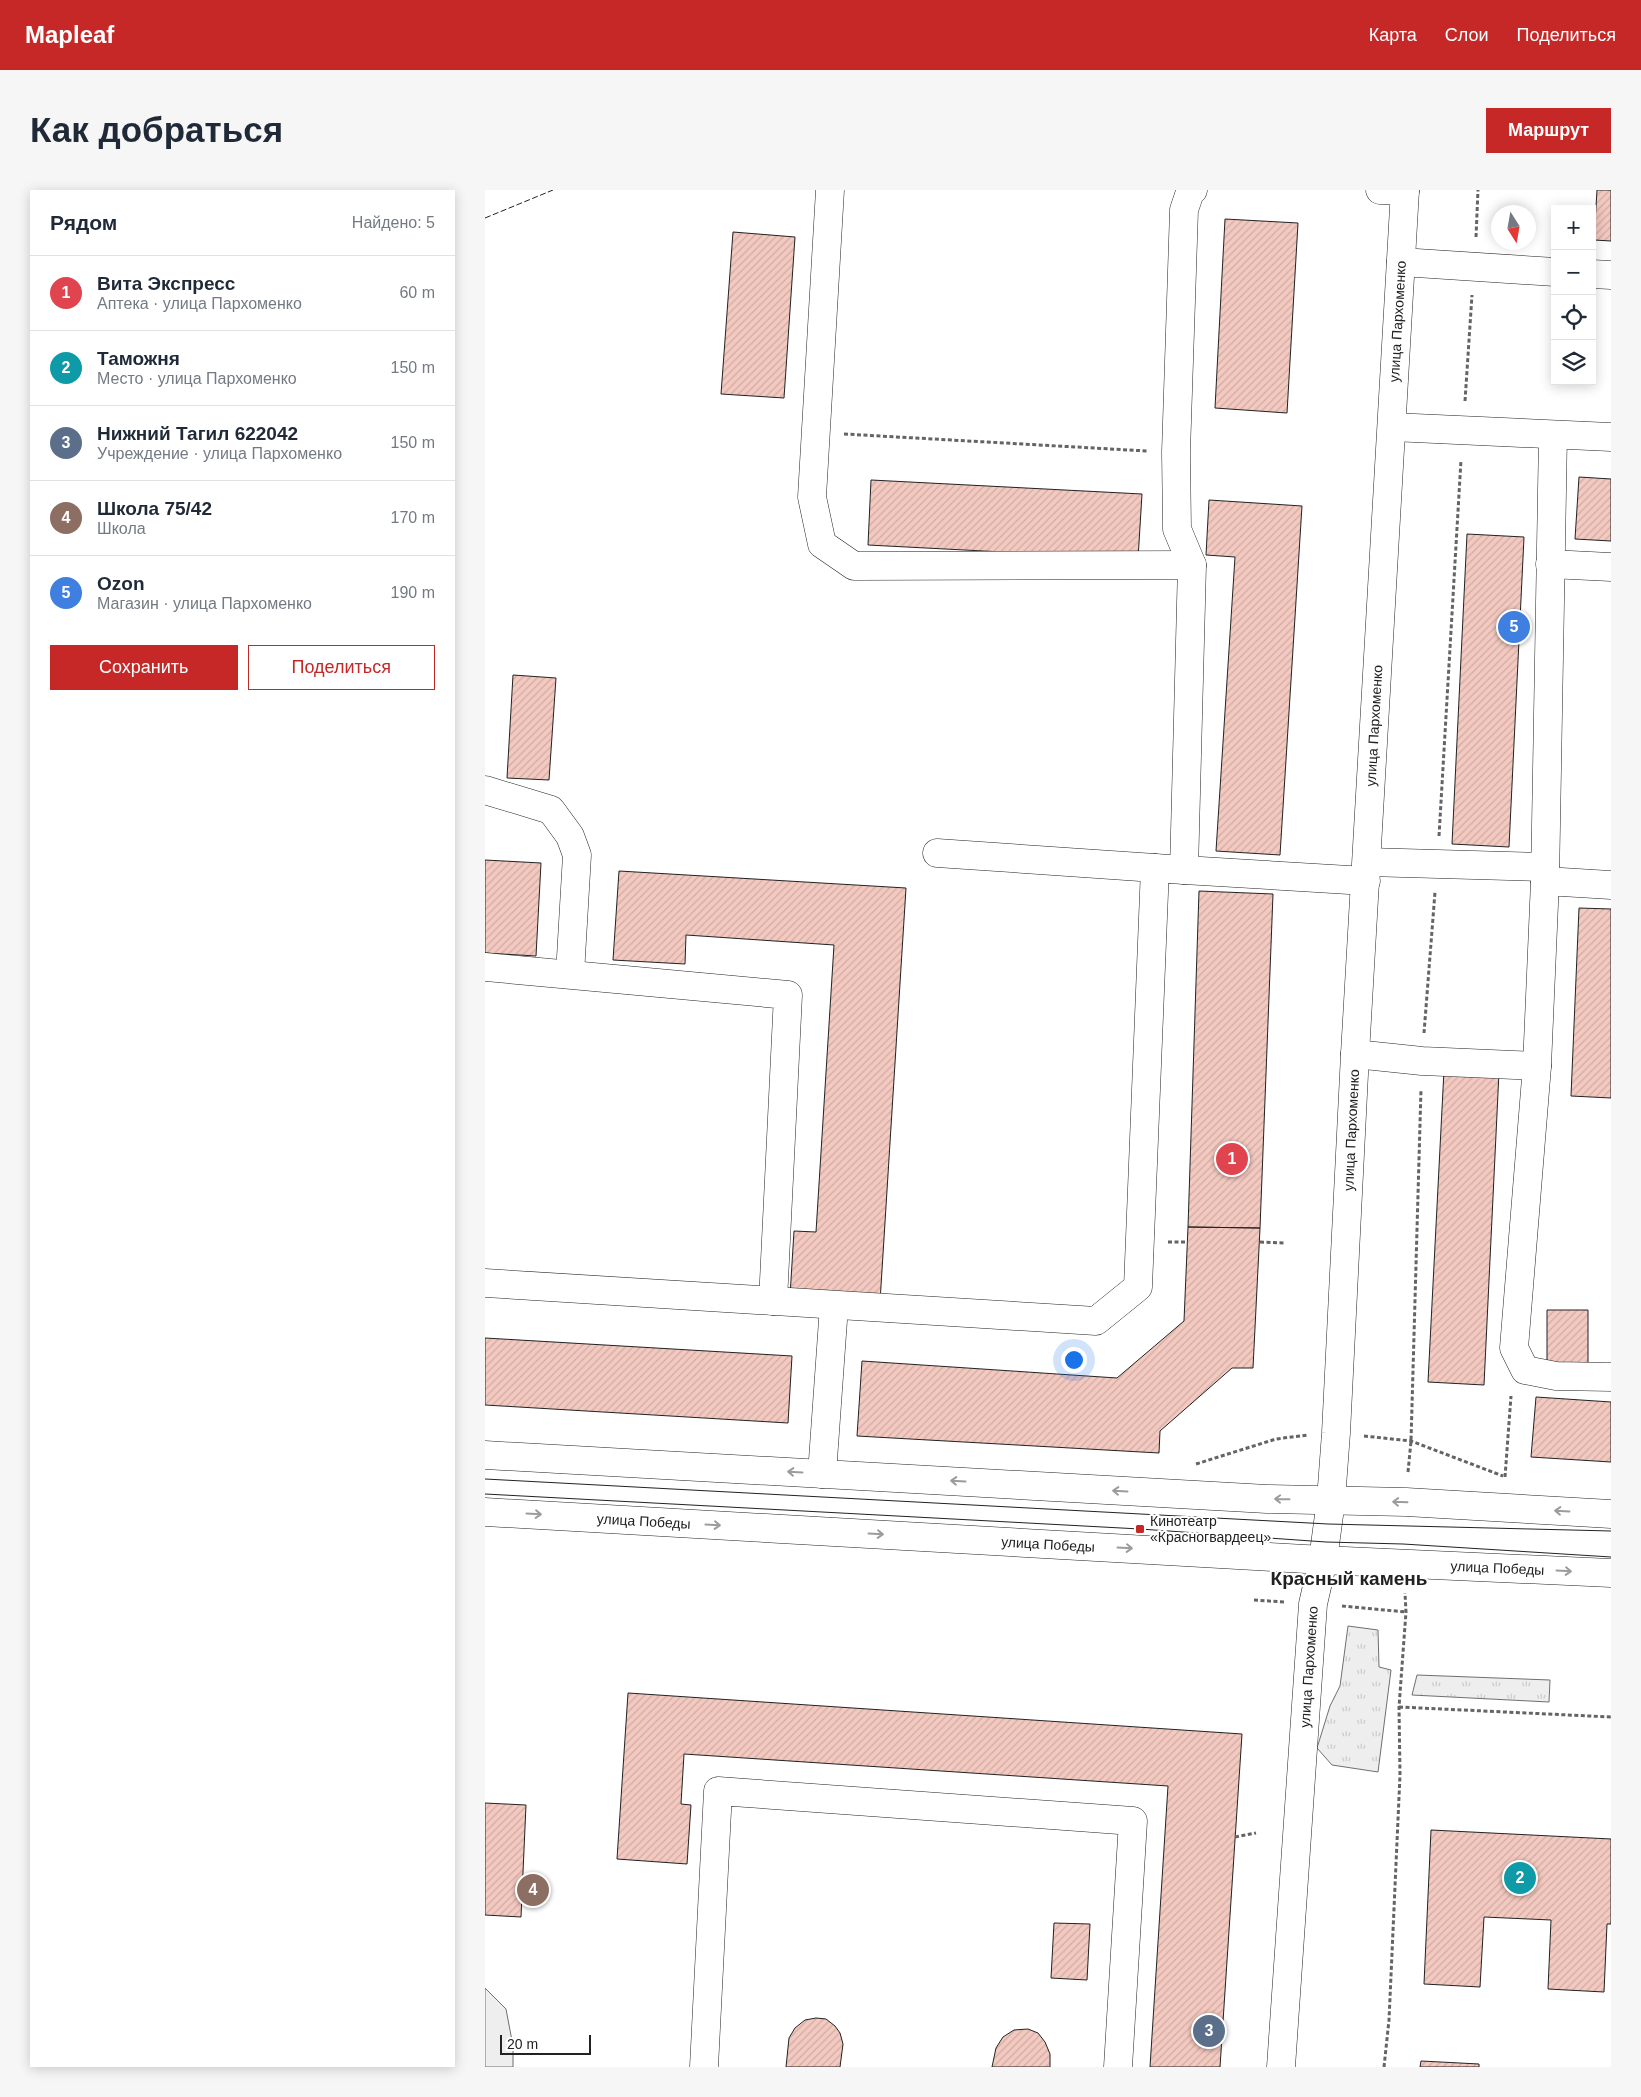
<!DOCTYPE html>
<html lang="ru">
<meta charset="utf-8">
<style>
:root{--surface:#fff;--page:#f6f6f7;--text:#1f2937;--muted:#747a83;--line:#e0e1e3;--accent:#c62828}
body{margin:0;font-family:Helvetica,sans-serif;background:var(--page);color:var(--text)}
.controls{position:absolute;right:15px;top:15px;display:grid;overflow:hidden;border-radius:0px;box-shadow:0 2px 12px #0003}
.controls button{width:45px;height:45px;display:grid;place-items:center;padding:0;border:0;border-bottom:1px solid var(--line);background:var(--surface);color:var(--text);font:25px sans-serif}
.compass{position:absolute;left:1006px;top:15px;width:45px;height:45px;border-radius:50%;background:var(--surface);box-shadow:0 2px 12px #0003;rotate:169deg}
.scale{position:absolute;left:15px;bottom:12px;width:91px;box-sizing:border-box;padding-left:5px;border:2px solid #222;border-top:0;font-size:14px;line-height:18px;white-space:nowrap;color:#222;-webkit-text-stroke:4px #fff;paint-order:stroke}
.you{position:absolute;left:588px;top:1169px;width:18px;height:18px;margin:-12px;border:4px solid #fff;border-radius:50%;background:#1a73e8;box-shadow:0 0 0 8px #1a73e833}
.badge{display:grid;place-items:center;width:32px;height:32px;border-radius:50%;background:var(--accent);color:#fff;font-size:16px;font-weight:700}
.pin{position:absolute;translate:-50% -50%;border:2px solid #fff;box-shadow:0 1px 5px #0006}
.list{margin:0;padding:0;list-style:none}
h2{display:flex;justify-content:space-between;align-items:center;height:65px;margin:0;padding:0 20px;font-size:21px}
h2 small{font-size:16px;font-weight:400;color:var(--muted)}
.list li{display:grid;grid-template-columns:32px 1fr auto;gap:15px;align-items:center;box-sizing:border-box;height:75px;padding:0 20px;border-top:1px solid var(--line)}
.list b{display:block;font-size:19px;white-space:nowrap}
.list p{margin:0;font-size:16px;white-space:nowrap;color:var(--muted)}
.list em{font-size:16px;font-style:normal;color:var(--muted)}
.actions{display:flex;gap:10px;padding:15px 20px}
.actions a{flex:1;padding:11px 0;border:1px solid var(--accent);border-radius:0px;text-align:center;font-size:18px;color:var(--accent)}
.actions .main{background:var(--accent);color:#fff}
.icon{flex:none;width:28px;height:28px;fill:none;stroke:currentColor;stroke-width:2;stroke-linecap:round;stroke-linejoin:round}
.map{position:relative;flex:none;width:1126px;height:1877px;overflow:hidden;border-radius:0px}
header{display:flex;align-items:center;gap:30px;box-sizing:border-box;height:70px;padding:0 25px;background:var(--accent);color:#fff}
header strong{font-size:24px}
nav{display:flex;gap:28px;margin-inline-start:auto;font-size:18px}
.intro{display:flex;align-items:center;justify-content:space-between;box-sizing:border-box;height:120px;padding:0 30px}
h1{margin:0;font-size:35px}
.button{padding:12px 22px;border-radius:0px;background:var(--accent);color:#fff;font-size:18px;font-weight:700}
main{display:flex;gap:30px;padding:0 30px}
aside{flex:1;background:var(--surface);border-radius:0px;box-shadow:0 2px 12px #0003}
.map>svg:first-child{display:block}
.grass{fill:url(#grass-tufts);stroke:#6f6f6f}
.pitch{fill:#eee;stroke:#6f6f6f}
.building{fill:url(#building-hatch);stroke:#222}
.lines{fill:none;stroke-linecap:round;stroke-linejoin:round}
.minor-casing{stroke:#222;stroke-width:29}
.major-casing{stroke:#222;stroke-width:29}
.path{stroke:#646464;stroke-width:3;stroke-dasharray:4 2.5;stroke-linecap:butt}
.minor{stroke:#fff;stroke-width:28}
.major{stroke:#fff;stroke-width:28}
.tram{stroke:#222;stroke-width:1}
.fence{stroke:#222;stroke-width:1;stroke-dasharray:6 2.5;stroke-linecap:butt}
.oneway{stroke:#9c9c9c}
.poi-dot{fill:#c62828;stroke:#fff;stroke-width:2}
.labels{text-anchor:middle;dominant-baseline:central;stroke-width:4;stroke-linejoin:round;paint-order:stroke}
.street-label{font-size:14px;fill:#222;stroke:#fff}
.poi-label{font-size:14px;fill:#222;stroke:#fff;text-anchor:start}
.district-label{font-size:19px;font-weight:bold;fill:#222;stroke:#fff}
</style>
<header>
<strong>Mapleaf</strong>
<nav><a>Карта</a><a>Слои</a><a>Поделиться</a></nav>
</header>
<div class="intro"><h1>Как добраться</h1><a class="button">Маршрут</a></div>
<main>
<aside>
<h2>Рядом<small>Найдено: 5</small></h2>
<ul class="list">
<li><span class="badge" style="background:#e0444e">1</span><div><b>Вита Экспресс</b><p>Аптека · улица Пархоменко</p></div><em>60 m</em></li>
<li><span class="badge" style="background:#0f9aa8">2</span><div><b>Таможня</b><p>Место · улица Пархоменко</p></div><em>150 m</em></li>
<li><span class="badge" style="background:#5c6f8a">3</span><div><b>Нижний Тагил 622042</b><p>Учреждение · улица Пархоменко</p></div><em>150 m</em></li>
<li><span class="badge" style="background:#8d6e63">4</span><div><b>Школа 75/42</b><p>Школа</p></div><em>170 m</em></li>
<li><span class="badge" style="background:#3f7fe0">5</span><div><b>Ozon</b><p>Магазин · улица Пархоменко</p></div><em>190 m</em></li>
</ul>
<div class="actions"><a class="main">Сохранить</a><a>Поделиться</a></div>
</aside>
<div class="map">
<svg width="1126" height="1877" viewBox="0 0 1126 1877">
<defs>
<pattern id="grass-tufts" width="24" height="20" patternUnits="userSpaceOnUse" patternTransform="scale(1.25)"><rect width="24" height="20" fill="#eee"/><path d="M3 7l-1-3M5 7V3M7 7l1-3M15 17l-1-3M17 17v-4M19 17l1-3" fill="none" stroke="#ccc"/></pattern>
<pattern id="building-hatch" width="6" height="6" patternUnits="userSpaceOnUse" patternTransform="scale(1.25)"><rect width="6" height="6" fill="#f3c9c0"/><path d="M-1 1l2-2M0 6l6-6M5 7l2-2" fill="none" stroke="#d0aca5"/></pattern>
</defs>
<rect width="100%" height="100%" fill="#fff"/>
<path class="grass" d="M863,1436L893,1440L894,1477L906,1480L893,1582L847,1575L832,1558L845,1516L855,1496Z
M932,1485L1065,1490L1064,1512L927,1505Z"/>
<path class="pitch" d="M0,1798L21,1819L28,1856V1877H0Z"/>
<path class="building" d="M1112,0H1126V51L1109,50Z
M740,29L813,33L802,223L730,218Z
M248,42L310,47L299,208L236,204Z
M1094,287L1126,289V351L1090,349Z
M386,290L657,304L653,369L383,355Z
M724,310L817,316L795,665L731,661L750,367L721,365Z
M982,344L1039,347L1024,657L967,654Z
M28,485L71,488L64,590L22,588Z
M0,670L56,673L51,766L0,763Z
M134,681L421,698L395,1112L305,1106L309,1041L331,1042L349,755L201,745L200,774L128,770Z
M714,701L788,704L775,1038L703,1037Z
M1094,718L1126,719V908L1086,906Z
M959,880L1014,882L999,1195L943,1192Z
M703,1037L775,1038L768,1178H747L675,1241L674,1263L372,1246L377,1171L632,1188L699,1131Z
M1062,1120H1103V1176H1062Z
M0,1148L307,1166L303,1233L0,1215Z
M1051,1207L1126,1212V1272L1046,1267Z
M143,1503L757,1544L735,1877H665L683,1596L199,1564L196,1614L206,1615L202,1674L132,1669Z
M0,1613L41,1615L36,1727L0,1725Z
M946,1640L1126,1649V1734H1122L1119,1802L1063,1799L1066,1730L999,1727L995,1797L939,1794Z
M569,1733L605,1734L602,1790L566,1788Z
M331,1828L341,1829L350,1836L355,1843L358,1854L355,1877H301L304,1848L310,1838L320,1830Z
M543,1839L553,1843L560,1852L565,1864V1877H507L511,1858L518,1847L529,1840Z
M936,1871L994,1874V1877H935Z"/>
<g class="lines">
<g class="minor-casing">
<g id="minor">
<path d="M345,0L327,307L337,354L369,376L707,375"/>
<path d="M895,0L920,1"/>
<path d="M916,72L1070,82"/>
<path d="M1107,84L1126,85"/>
<path d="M907,237L1126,247"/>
<path d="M1065,374L1126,377"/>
<path d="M0,600L66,620L85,646L92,665L85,784"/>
<path d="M452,663L670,678"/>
<path d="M882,672L1060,677"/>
<path d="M699,680L881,691"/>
<path d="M1060,691L1068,245"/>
<path d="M1126,695L1060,691L1052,876L1029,1158L1040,1180L1071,1186L1126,1187"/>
<path d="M0,777L303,805L288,1111"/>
<path d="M870,864L937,871L1052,876"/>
<path d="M0,1093L611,1131L653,1097L670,678L699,680L707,375L692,339L691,262L699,20L705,2L708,0"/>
<path d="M337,1284L349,1116"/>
<path d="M219,1877L233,1601L648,1631L633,1877"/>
<path id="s1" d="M796,1877L828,1414L838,1370"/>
</g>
</g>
<g class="major-casing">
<g id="major">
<path d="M0,1265L782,1309L921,1312L1126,1324"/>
<path id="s2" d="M0,1322L838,1370L1126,1383"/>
<path id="s3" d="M838,1370L846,1310L851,1243L870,864L920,0"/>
</g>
</g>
<path class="path" d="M991,47L993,0
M980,211L987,105
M359,244L662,261
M954,646L976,270
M939,843L950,702
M683,1052H703
M775,1052L800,1053
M879,1246L926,1251L1018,1286
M711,1274L791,1249L823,1245
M923,1282L926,1251L936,899
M1020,1287L1026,1206
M769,1410L799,1412
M857,1416L921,1422
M914,1517L1126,1527
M750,1647L771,1643
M899,1877L904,1830L915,1585L914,1517L921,1422L920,1403"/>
<use href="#minor" class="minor"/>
<use href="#major" class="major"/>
<path class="tram" d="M0,1289L843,1334L1126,1341
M0,1304L655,1339L841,1352L918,1354L1126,1367"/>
<path class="fence" d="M0,28L68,0"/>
</g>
<defs><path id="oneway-shaft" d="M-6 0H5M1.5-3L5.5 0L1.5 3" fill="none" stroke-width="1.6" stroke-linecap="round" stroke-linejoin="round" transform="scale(1.25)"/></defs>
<g class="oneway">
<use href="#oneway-shaft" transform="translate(310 1282) rotate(-177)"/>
<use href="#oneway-shaft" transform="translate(473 1291) rotate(-177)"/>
<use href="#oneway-shaft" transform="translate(635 1301) rotate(-177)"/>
<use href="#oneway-shaft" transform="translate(797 1309) rotate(-179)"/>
<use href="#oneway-shaft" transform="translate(915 1312) rotate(-178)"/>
<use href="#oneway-shaft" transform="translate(1077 1321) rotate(-177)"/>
<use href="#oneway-shaft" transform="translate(49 1324) rotate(3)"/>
<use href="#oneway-shaft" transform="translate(228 1335) rotate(3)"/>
<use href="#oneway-shaft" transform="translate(391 1344) rotate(3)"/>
<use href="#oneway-shaft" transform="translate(640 1358) rotate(3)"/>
<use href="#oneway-shaft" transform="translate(1079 1381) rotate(3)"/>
</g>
<rect class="poi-dot" x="650" y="1334" width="10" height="10" rx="2.5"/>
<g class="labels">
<g class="street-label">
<text stroke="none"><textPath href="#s3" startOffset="1241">улица Пархоменко</textPath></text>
<text stroke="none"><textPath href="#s3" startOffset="836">улица Пархоменко</textPath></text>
<text stroke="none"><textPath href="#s3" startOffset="431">улица Пархоменко</textPath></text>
<text stroke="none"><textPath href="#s2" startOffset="159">улица Победы</textPath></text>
<text stroke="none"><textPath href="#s2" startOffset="564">улица Победы</textPath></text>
<text stroke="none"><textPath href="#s2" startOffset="1014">улица Победы</textPath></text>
<text stroke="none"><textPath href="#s1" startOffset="401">улица Пархоменко</textPath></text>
</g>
<g class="poi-label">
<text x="665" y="1331">Кинотеатр<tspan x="665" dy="16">«Красногвардеец»</tspan></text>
</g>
<g class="district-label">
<text x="864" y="1388">Красный камень</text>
</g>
</g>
</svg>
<div class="controls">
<button>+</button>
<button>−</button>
<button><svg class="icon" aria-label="locate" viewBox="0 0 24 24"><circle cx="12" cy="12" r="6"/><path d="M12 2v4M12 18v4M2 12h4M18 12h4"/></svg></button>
<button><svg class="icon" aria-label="layers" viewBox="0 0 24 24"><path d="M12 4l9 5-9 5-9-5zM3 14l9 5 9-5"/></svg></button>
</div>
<svg class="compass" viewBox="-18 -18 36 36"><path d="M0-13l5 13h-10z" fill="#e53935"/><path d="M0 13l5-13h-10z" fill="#747a83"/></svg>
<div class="scale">20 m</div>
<div class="you"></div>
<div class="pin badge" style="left:747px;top:969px;background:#e0444e">1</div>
<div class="pin badge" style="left:1035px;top:1688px;background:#0f9aa8">2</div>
<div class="pin badge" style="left:724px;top:1841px;background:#5c6f8a">3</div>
<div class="pin badge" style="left:48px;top:1700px;background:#8d6e63">4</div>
<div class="pin badge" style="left:1029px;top:437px;background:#3f7fe0">5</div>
</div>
</main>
